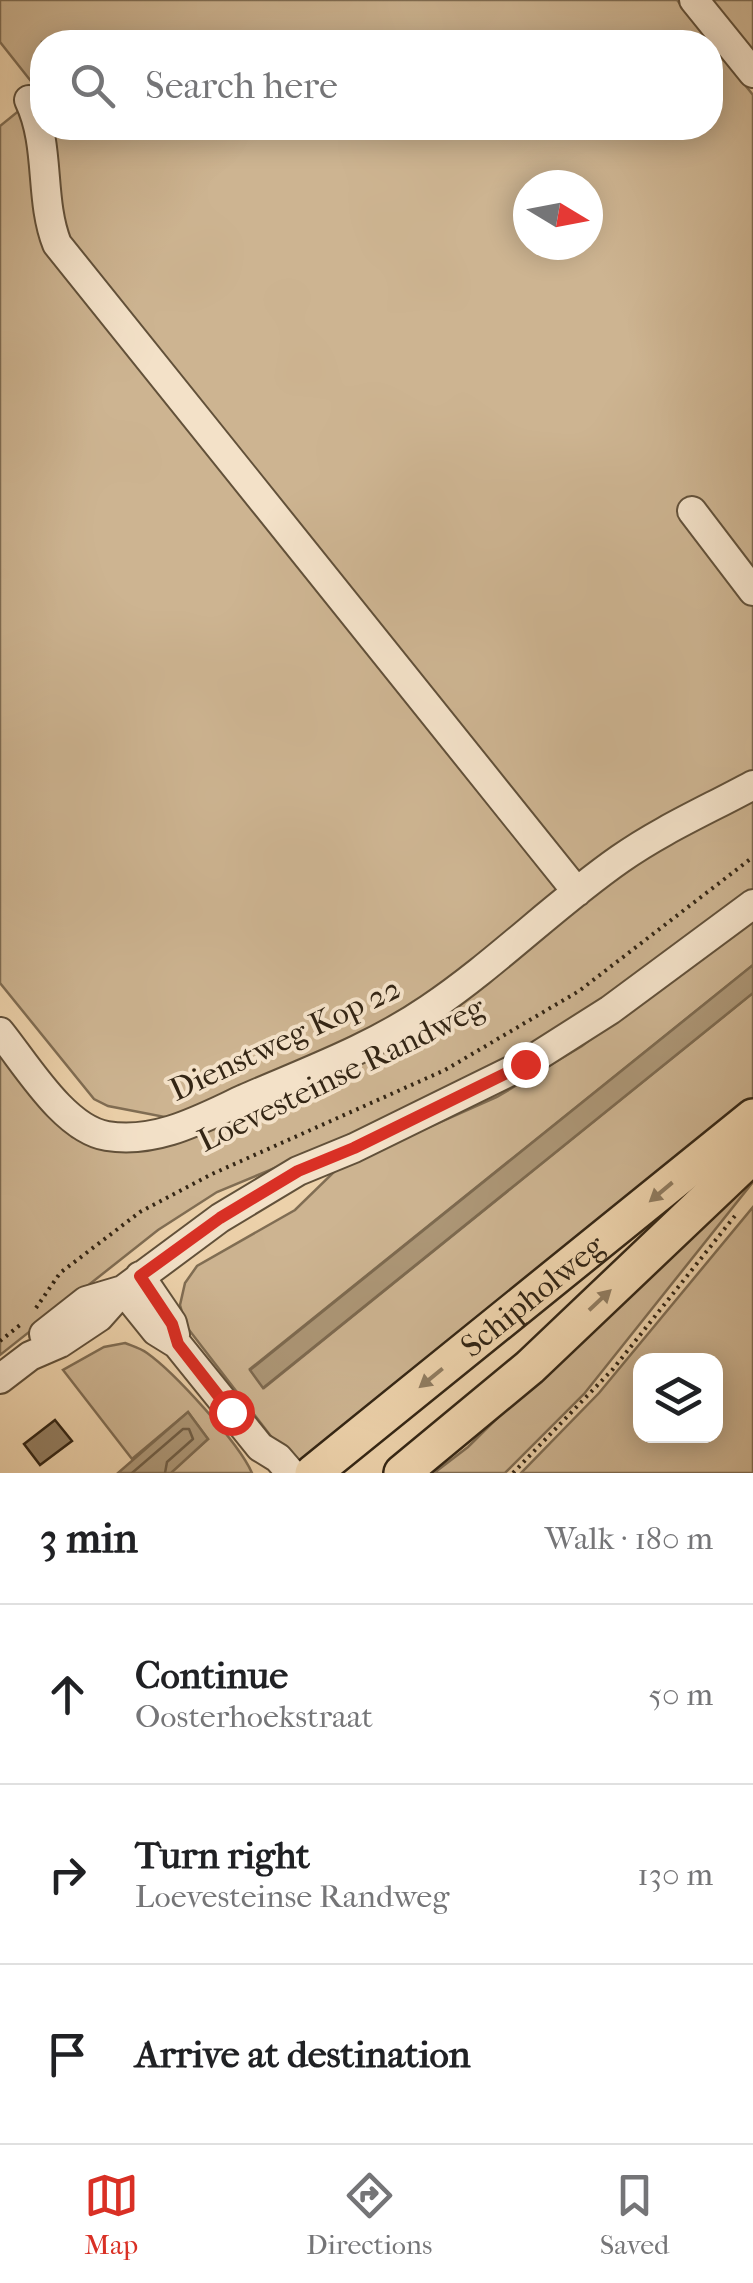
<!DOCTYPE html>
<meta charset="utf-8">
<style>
:root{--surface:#fff;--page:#f2f2f2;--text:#202124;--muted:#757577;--line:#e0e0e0;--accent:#d93025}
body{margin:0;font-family:"IM FELL French Canon",serif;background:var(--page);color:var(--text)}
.controls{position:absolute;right:30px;bottom:30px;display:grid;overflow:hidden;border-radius:20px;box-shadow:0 5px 25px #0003}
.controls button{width:90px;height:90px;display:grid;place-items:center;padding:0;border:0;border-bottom:2px solid var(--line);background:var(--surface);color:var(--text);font:50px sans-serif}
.compass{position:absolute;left:513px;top:170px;width:90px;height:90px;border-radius:50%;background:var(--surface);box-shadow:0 5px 25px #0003;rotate:100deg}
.stop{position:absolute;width:30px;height:30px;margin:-22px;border:8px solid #d93025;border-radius:50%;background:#fff}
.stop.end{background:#d93025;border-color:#fff;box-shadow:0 2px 10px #0008}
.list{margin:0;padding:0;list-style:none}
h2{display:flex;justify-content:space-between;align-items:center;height:130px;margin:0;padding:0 40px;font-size:42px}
h2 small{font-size:32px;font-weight:400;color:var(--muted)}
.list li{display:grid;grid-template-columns:65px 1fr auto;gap:30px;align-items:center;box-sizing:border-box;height:180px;padding:0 40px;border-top:2px solid var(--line)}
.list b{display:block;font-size:38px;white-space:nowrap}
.list p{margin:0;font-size:32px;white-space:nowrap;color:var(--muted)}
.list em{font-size:32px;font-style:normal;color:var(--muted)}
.icon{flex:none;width:55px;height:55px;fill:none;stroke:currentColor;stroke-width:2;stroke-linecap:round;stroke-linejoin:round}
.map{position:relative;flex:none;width:753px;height:1473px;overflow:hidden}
.search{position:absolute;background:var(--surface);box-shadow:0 5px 25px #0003;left:30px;right:30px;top:30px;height:110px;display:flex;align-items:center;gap:25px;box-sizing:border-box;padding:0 35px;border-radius:40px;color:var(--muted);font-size:38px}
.sheet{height:670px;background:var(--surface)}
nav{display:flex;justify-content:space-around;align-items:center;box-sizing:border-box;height:140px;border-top:2px solid var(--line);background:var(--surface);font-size:28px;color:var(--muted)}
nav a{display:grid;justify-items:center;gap:5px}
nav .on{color:var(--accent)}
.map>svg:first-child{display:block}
.green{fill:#cdb491;stroke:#806d53;stroke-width:2.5;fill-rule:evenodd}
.water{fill:#ad9777;stroke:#7d6a50;stroke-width:2.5}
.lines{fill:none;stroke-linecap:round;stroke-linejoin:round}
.shore{stroke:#705e46;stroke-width:2.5}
.building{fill:#947f62;stroke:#342615;stroke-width:2.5}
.minor-casing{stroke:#62513a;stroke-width:32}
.major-casing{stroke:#342615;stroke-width:40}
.path{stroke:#342615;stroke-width:4;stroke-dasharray:2.5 5;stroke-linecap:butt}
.minor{stroke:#f3e1c8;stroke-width:28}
.major{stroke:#ecd1aa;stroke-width:35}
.oneway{fill:#907c60}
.route{stroke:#d93025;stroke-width:12}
.labels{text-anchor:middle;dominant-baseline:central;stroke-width:8;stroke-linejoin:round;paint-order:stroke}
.street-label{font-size:32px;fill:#342615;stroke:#f3e1c8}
</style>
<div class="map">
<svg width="753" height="1473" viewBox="0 0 753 1473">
<rect width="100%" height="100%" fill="#ecd1aa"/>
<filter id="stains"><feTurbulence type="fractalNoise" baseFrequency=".002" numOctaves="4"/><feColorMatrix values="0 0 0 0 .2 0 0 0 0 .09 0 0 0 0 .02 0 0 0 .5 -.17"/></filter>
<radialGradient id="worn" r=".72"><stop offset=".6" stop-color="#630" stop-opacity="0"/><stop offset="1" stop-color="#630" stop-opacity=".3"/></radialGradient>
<path class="green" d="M0,0H677L753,95V773L577,875L65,242L49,128H710V42H42V101L38,90L0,42ZM528,185H588V245H528Z
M704,0H753V60Z
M21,109L28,119L41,224L562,889L419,1005L383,1027L175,1119L108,1106L94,1099L0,983V126Z
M753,798V890L565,1029L395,1118L217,1192L158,1230L0,1355V1048L72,1137L103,1145L349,1069L646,855Z
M753,913V965L250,1369L264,1388L753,993V1105L298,1464L290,1461L186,1326L180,1305L185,1283L197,1266L295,1210L339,1167L497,1097L582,1046Z
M753,1164V1182L584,1394L505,1473H434L468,1447L545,1371L628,1298Z
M753,1207V1473H521L599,1393ZM716,1360V1436H640V1360Z
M125,1343C132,1346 140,1348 147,1353C174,1372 239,1443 252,1473H170L208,1439L188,1412L132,1459L63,1370L104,1347Z"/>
<path class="water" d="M753,965V993L263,1388L250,1370Z
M188,1412L208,1439L171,1473H118Z"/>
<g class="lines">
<path class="shore" d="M132,1473L183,1429H189L193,1439L167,1462L165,1473"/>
</g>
<path class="building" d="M55,1420L72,1441L40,1465L24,1444Z"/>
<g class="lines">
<g class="minor-casing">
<path id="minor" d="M694,0L753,73
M29,100C51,146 39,198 57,244L577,892
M692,511L753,591
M0,1032C26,1064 64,1129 107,1136C157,1144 201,1119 244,1099C306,1072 372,1048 429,1009C496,964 554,905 620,859C661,830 709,809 753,785
M140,1276L172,1323L175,1335
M123,1290L156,1331L177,1344L260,1447L278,1458L291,1473
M44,1334L86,1301L123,1290
M0,1379L30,1356L60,1343L99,1317L123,1290L220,1218L298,1171L354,1148L525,1064L610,1010L753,904"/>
</g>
<g class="major-casing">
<g id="major">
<path id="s1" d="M313,1473L753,1117"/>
<path d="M402,1473L530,1367L753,1155"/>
</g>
</g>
<path class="path" d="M36,1308L60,1273L140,1212L212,1174L445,1070L579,991L753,857
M0,1341L20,1325
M513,1473L613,1369L738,1212"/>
<use href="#minor" class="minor"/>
<use href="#major" class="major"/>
</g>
<defs><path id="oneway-solid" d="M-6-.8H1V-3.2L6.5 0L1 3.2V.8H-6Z" transform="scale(2.5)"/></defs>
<g class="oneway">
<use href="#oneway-solid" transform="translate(661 1192) rotate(140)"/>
<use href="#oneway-solid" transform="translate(600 1300) rotate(-43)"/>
<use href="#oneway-solid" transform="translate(431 1378) rotate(141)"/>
</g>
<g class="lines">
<path class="route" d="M231,1412L178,1344L172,1324L140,1276L220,1218L298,1171L354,1148L525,1064"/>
</g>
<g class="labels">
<g class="street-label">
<text transform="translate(285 1039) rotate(-25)">Dienstweg Kop 22</text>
<text transform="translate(341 1074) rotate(-26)">Loevesteinse Randweg</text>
<text stroke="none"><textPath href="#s1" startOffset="282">Schipholweg</textPath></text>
</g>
</g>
<rect width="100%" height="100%" filter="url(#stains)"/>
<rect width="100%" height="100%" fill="url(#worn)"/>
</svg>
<div class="controls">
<button><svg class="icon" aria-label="layers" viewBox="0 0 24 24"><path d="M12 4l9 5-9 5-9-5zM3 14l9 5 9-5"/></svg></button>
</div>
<svg class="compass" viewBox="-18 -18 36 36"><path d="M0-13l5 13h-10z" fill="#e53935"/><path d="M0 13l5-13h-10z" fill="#757577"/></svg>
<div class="stop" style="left:231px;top:1412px"></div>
<div class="stop end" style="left:525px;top:1064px"></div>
<div class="search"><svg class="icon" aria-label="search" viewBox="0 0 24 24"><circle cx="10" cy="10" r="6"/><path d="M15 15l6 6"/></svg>Search here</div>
</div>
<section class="sheet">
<h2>3 min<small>Walk · 180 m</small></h2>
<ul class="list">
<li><svg class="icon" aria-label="ahead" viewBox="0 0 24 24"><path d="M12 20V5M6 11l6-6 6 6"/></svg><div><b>Continue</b><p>Oosterhoekstraat</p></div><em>50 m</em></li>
<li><svg class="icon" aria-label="right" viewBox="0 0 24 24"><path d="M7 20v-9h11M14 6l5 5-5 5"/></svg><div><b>Turn right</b><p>Loevesteinse Randweg</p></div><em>130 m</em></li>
<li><svg class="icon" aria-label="arrive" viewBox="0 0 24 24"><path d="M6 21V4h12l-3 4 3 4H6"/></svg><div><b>Arrive at destination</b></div></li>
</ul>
</section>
<nav>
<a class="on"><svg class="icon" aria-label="map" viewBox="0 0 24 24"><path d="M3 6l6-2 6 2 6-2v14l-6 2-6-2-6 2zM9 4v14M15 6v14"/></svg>Map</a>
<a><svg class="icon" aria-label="directions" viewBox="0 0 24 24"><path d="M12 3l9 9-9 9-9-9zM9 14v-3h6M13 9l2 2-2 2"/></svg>Directions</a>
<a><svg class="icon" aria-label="saved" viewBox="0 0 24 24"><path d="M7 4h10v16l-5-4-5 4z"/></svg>Saved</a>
</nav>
